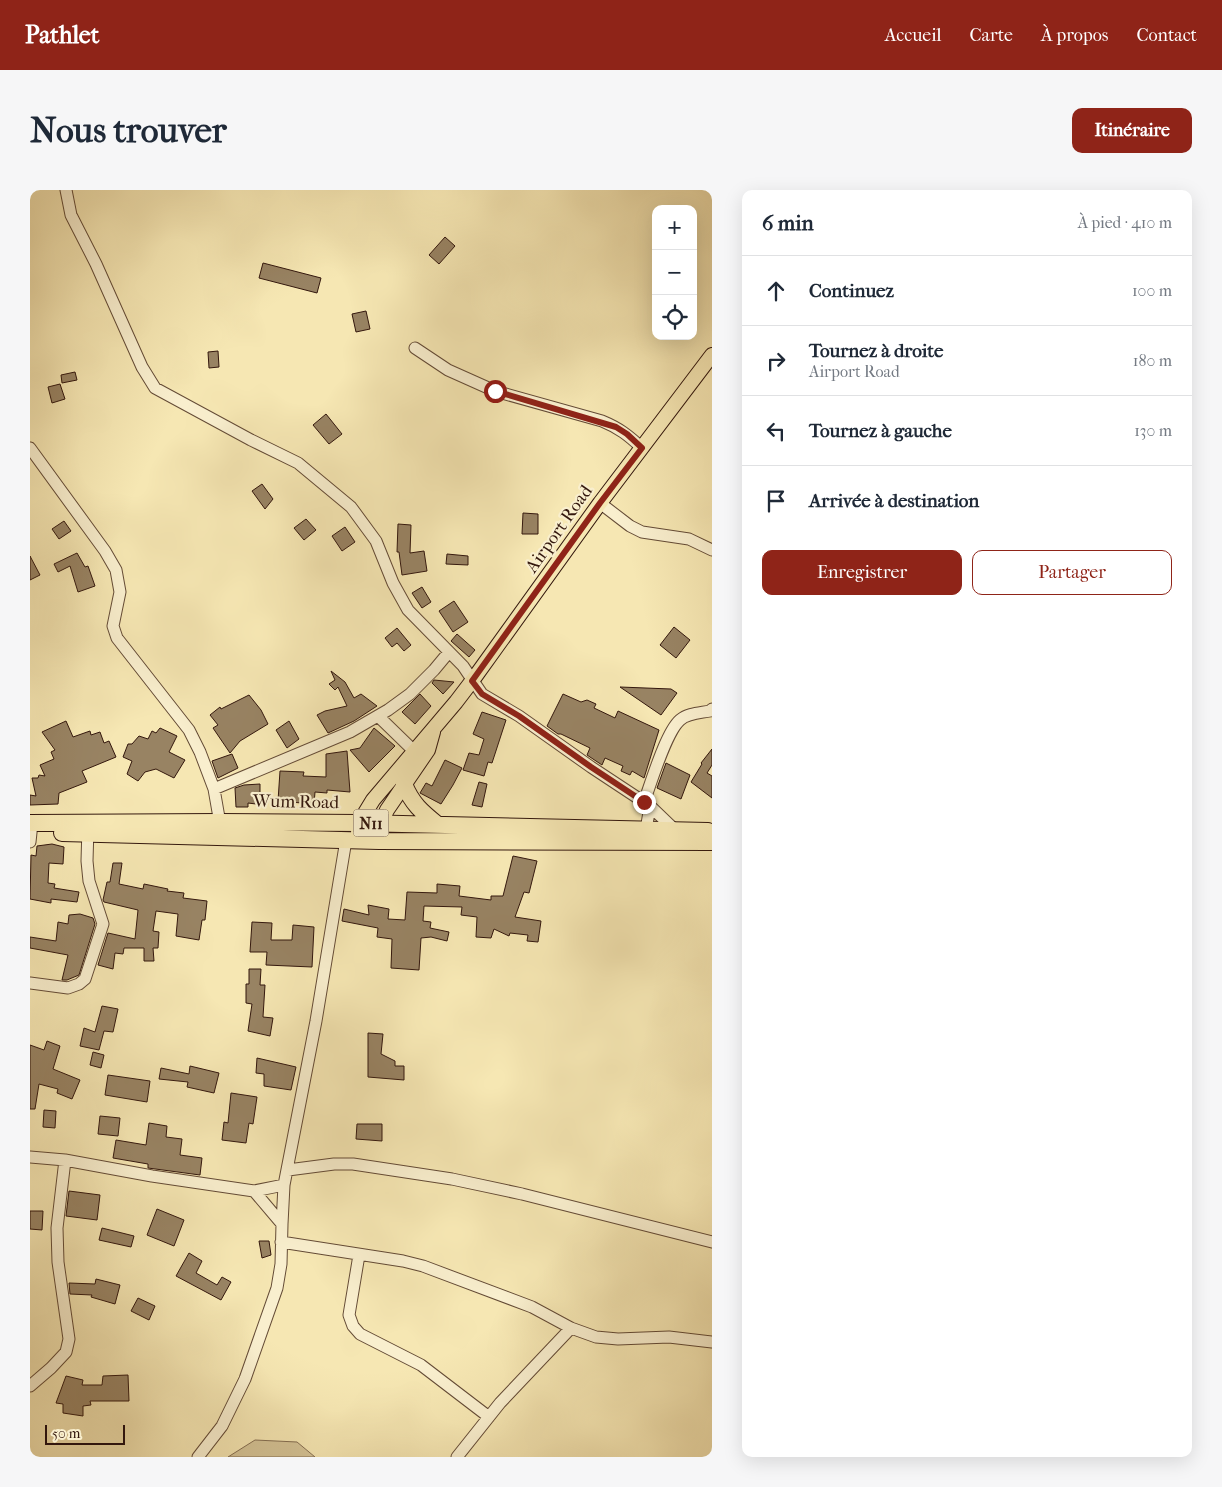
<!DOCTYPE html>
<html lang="fr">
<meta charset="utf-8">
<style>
:root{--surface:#fff;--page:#f6f6f7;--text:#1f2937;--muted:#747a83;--line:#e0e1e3;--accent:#8f2418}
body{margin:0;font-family:"IM FELL French Canon",serif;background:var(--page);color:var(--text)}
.controls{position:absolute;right:15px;top:15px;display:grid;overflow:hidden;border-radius:10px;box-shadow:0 5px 20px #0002}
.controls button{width:45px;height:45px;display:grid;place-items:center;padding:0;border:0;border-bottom:1px solid var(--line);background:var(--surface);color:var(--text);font:25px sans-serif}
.scale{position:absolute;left:15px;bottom:12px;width:80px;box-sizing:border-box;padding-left:5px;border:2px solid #33170d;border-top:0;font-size:14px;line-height:18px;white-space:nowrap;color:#33170d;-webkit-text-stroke:4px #f9efce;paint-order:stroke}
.stop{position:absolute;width:15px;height:15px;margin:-11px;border:4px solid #8f2418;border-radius:50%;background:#fff}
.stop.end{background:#8f2418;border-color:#fff;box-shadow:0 1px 5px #0008}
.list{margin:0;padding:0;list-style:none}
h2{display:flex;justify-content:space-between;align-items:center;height:65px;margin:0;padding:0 20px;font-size:21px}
h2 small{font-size:16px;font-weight:400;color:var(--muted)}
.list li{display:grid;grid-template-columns:32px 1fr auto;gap:15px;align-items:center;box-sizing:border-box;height:70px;padding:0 20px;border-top:1px solid var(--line)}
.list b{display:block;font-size:19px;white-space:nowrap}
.list p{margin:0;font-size:16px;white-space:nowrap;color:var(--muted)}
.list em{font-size:16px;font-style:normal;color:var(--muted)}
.actions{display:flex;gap:10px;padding:15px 20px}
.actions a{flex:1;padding:11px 0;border:1px solid var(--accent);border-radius:10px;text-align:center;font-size:18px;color:var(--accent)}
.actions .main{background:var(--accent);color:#fff}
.icon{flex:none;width:28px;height:28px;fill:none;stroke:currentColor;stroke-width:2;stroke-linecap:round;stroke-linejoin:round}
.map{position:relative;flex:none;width:682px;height:1267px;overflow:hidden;border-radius:10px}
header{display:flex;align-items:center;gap:30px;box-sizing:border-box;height:70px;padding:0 25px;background:var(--accent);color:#fff}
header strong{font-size:24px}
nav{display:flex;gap:28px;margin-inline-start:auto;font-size:18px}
.intro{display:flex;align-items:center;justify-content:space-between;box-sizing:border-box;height:120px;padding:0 30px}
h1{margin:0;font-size:35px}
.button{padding:12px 22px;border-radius:10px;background:var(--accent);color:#fff;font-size:18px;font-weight:700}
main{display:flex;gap:30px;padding:0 30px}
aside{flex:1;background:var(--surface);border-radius:10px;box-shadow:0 5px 20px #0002}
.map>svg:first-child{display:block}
.green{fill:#d5c497;stroke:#846e52}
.building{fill:#988363;stroke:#33170d}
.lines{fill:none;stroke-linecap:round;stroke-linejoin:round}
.minor-casing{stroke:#644b36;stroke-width:13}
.major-casing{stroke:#33170d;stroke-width:16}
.highway-casing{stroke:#33170d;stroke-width:18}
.minor{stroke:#f9efce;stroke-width:11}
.major{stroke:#f6e7b3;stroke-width:14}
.highway{stroke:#f6e7b3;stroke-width:16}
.route{stroke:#8f2418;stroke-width:6}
.labels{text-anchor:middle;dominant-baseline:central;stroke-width:4.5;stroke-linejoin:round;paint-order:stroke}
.shield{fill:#f9efce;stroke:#6e5847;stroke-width:1}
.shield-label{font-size:16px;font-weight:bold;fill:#33170d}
.street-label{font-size:18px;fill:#33170d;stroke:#f9efce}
</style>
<header>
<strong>Pathlet</strong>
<nav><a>Accueil</a><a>Carte</a><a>À propos</a><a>Contact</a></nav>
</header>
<div class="intro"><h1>Nous trouver</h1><a class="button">Itinéraire</a></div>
<main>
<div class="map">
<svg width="682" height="1267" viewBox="0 0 682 1267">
<rect width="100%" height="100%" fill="#f6e7b3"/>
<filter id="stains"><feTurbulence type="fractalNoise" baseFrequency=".004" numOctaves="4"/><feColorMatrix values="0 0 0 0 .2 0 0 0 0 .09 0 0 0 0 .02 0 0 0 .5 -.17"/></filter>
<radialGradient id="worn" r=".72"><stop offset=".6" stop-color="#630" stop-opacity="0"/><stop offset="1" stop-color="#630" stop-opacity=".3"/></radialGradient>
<path class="green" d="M225,1250L267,1252L285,1267H198Z"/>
<path class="building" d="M415,47L425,56L409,74L399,65Z
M233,73L291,88L287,103L229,88Z
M336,121L340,139L326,142L322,124Z
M188,161L189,177L179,178L178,162Z
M45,182L47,190L32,193L31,185Z
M30,194L35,209L22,213L18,197Z
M296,224L312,244L299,254L283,235Z
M232,294L243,309L235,319L222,301Z
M493,323L508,324V344H492Z
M276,329L286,340L274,350L264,338Z
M34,331L41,341L29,349L22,339Z
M368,334L381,335L380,363L394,361L397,381L372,385L369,362H367Z
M315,337L325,352L312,361L302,346Z
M47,363L55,377L58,376L65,396L48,402L40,376L28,382L24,374Z
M417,364L438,366V375L416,374Z
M0,366L10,385L0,390Z
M392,397L401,412L392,418L382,403Z
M424,411L438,432L423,442L409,421Z
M644,437L660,450L646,468L630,455Z
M367,438L381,455L374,461L367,453L362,457L355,448Z
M427,444L445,460L439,467L421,451Z
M301,481L315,492L324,508L331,504L347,516L324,531L298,543L287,525L295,521L317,516L308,497L305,500L299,494L305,490Z
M404,490L424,492L413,504L402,493Z
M590,497L641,499L647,503L631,525Z
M390,504L401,516L385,534L372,522Z
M533,504L551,512L557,510L566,514L564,518L585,528L588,521L629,540L614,588L602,581L600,585L591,581L593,576L575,568L572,575L557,565L560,558L531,544H528L517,536Z
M219,505L231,520L238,534L210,551L200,563L183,538L188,535L180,525L190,517L191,519Z
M452,522L476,530L462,573L458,572L454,586L433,580L439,563L449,565L454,549L443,544Z
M36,531L43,547L60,541L61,545L70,542L74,553L79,551L86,567L52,581L57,592L29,603L28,614L0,615V605L6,606L2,588H8L9,585L15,586L10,575L24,569L21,562L25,560L12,542Z
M259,531L269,549L257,558L246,540Z
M130,538L147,546L139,562L155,570L144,588L126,579L115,582L108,591L97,584L102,571L93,567L98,554H102L109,546L118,549L122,541L126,543Z
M344,538L365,556L339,582L320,560L330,558Z
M682,559V575L677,583L682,586V608L661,592L672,574L671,573Z
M317,561L320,602L297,600V603L285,602L284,614L248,611L250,581L274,582L273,586L296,587V564Z
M202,564L208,578L188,588L182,571Z
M415,570L432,578L423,595L411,614L390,603L396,593L402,596Z
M636,573L660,585L651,609L627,598Z
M449,592L457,594L452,617L442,615Z
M230,594V606L225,605L226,614L218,613V617H206L205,598L214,595Z
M22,654L34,657L33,674L19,673L18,693L25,694L24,698L49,702L47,712L21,709V713L0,709L1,665L6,666L7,656Z
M483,666L507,671L499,703L494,702L485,727L511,731L508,752L497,751L498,745L480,743L479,746L464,739L461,748L446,747L447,727L431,725L432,717L394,716L393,731L401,732L400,738L419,742L417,751L401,747L391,748L389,780L361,778L362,749L347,747L348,738L312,731L314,719L339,725L338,715L359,719L358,729L375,730L377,702L407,703V694L430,696L429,706L461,710V706H473Z
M83,673H92L89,694L113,699L114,694L138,699L137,701L154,703L153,708L177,711L175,730H172L169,750L146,746L148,724L126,721L123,741L129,742L128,758H123L124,771H114V758H94L93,764L85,763L83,779L68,775L78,743L105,749L108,720L74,712L73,710L77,692H80Z
M50,724L63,728L65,734L49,785L37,790H32L38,765L0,758V747L26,751L28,732L38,734L39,725Z
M222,732L242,733L241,750H262L263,735L284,737L282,777L236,775L237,762H220Z
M219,779H231L230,795H235L233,827L243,828L240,846L218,841L222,814L216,813V794H219Z
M72,816L88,819L83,842L74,841L69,860L50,856L54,838L65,842Z
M338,843L353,844L351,864L365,871V876H374V890L338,887Z
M17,851L30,856L23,879L50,890L42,909L27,903L28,899L9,894L5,919H0V855L14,860Z
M63,862L74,865L71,878L60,875Z
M227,868L266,877L261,900L234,896V884L226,883Z
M160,876L189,883L184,903L157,897L158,892L129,889L131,878L159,884Z
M78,885L120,891L117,912L75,905Z
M201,903L227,907L223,934L219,933L216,953L192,950L194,932L198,933Z
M14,920L26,921L25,938L13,937Z
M70,926L90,928L88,946L68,944Z
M119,933L137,936L136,947L152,949L150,965L172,968L170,985L118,978V974L83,968L86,950L116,955Z
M327,934H352V951L326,949Z
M39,1001L70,1005L67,1030L36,1026Z
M127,1019L154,1030L144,1056L117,1045Z
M0,1021H13L12,1040L0,1039Z
M72,1038L104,1046L101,1057L69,1050Z
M229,1051H239L241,1065L232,1068Z
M159,1063L172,1071L166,1083L187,1095L192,1087L201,1092L191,1110L146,1086Z
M66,1089L90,1095L85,1114L61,1107L62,1105L40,1104L39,1093L65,1094Z
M108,1108L125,1116L119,1130L101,1121Z
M98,1185L99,1211H60L61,1215L53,1216V1226L33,1223V1214L26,1213L36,1186L53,1190L52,1195H72L73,1186Z"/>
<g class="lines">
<g class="minor-casing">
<path id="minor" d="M36,0L41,25L66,74L112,177L125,198L221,250L268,273L321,317L346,351L363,393L378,420L433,476L452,504L489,526L561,577L620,616L646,641
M385,158L418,180L465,201L572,231C589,238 598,245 612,258
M0,258L75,361L86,380L90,402L83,436L87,448L159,540L170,562L184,599L191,639
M570,313L600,336L612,342L659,349L682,360
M348,526L384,561
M184,599L320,542L358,520L380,504L404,480L419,462
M614,612C621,593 636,542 650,530C658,523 670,523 680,521L682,519
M616,640L620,616
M0,652L2,633
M0,793L38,798L49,794L55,789L73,734L59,691L57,671L58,637
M0,967L35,970L122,986L224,1001L254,995
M258,980L304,974H323L422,989L492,1004L682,1052
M224,1001L252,1034
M251,1052L373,1071L393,1076L502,1117L541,1138L566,1147L588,1149L639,1147L682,1152
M329,1065L319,1125L323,1136L330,1144L391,1175L459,1227
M0,1196L21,1178L36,1162L39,1149L28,1072L27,1038L35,970
M168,1267L192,1236L215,1189L247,1098L251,1074L252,1034L254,995L286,831L316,650
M427,1267L470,1213L541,1138"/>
</g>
<g class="major-casing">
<path id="major" d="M328,643L329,633L343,610L426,512L442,491L570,313L682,165
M349,651L351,633L357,620L398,560L403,542"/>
</g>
<g class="highway-casing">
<path id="highway" d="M374,594C382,614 392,622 408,635
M0,633L190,632L329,633L678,641L682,643
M32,643L349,651L682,652"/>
</g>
<use href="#minor" class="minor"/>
<use href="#major" class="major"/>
<use href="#highway" class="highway"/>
</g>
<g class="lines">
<path class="route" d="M465,201L586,237L597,244L612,258L570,313L442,491L452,504L489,526L561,577L614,612"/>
</g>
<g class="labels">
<rect class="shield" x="323.5" y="619.5" width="35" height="27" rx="4"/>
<g class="shield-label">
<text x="341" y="633">N11</text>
</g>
<g class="street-label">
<text transform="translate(529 339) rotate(-55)">Airport Road</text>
<text transform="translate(266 612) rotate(1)">Wum Road</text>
</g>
</g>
<rect width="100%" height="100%" filter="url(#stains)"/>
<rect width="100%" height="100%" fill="url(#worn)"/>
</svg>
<div class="controls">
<button>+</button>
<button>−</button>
<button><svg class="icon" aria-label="locate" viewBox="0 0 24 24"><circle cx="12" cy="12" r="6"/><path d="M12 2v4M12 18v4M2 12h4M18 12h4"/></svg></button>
</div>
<div class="scale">50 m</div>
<div class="stop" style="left:465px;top:201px"></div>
<div class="stop end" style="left:614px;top:612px"></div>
</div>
<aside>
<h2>6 min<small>À pied · 410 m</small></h2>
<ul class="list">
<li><svg class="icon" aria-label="ahead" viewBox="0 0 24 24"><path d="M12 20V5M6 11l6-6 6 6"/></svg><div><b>Continuez</b></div><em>100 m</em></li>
<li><svg class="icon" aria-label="right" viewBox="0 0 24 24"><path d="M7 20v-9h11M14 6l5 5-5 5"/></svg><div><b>Tournez à droite</b><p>Airport Road</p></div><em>180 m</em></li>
<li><svg class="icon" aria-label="left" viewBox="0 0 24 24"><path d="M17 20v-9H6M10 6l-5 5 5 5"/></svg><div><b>Tournez à gauche</b></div><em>130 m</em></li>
<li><svg class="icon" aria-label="arrive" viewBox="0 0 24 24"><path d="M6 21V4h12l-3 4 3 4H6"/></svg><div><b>Arrivée à destination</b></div></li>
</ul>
<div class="actions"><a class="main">Enregistrer</a><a>Partager</a></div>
</aside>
</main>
